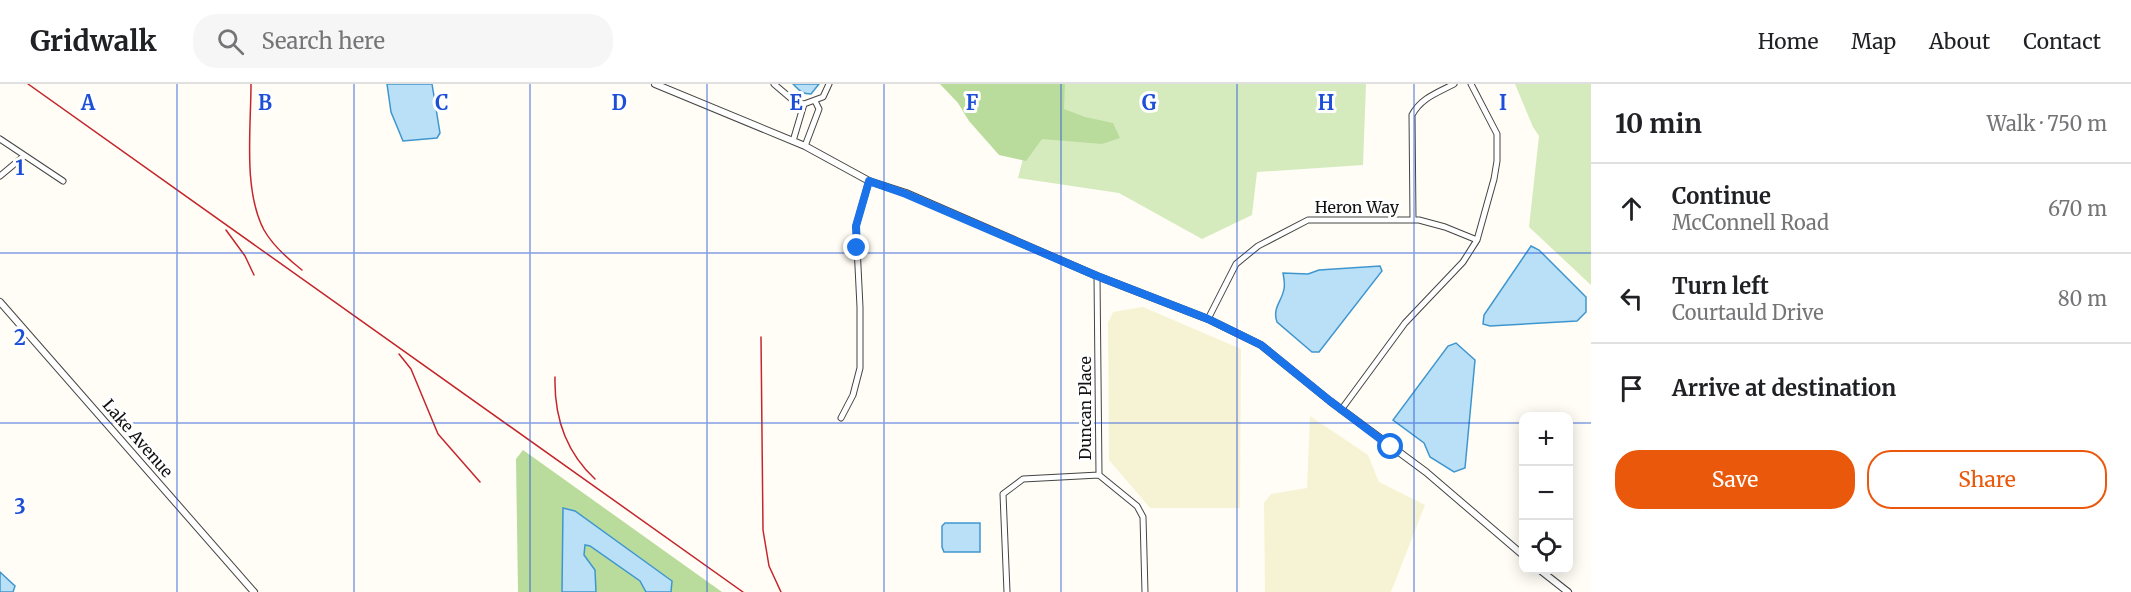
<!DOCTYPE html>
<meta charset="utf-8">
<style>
:root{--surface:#fff;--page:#f6f6f6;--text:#202124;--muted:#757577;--line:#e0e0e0;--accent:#ea580c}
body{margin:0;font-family:Merriweather,serif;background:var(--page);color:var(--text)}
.controls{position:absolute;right:18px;bottom:18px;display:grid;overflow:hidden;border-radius:12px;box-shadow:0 3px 15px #0003}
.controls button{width:54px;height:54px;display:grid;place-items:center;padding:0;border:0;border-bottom:2px solid var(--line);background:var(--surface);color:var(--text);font:30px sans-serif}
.stop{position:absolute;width:18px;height:18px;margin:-14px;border:4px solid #1a73e8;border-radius:50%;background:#fff}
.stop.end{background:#1a73e8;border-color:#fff;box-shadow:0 2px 6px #0008}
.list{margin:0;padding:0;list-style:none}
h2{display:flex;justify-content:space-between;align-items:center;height:78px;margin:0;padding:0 24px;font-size:26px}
h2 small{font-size:20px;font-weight:400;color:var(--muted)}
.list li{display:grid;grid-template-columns:39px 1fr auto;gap:18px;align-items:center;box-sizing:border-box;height:90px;padding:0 24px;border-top:2px solid var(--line)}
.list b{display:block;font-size:22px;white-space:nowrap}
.list p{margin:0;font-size:20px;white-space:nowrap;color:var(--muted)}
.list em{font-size:20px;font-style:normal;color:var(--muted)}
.actions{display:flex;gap:12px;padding:18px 24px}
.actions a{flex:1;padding:14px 0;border:2px solid var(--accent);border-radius:24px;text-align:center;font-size:21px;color:var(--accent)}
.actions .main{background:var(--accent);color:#fff}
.icon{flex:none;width:33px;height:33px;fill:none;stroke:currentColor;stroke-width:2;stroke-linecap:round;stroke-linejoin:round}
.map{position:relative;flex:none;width:1591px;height:508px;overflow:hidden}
header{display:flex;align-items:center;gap:36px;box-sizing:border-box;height:84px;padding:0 30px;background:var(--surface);border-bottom:2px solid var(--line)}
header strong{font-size:28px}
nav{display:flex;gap:33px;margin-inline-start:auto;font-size:21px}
.search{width:420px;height:54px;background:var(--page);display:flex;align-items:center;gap:15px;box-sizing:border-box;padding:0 21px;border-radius:24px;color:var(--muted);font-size:22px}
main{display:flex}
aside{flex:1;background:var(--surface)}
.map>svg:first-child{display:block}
.farmland{fill:#f6f3d4}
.green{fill:#d5ebbd}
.forest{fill:#b9dc9c}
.water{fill:#b9e0f7;stroke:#3f96cf;stroke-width:1.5}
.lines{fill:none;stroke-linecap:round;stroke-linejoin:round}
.minor-casing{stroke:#444;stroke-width:7}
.tertiary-casing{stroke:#444;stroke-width:8}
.minor{stroke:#fff;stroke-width:5}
.tertiary{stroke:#fff;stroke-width:6}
.rail{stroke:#c4262e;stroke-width:1.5}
.route{stroke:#1a73e8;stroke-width:8}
.grid{fill:none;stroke:#1d4ed8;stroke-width:1.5;stroke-opacity:0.55}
.labels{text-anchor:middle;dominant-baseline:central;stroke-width:6;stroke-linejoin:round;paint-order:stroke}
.street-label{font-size:16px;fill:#111;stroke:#fff}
.grid-label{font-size:20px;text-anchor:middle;font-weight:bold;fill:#1d4ed8;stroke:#fff;stroke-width:6;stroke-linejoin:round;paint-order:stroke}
</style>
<header>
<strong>Gridwalk</strong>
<div class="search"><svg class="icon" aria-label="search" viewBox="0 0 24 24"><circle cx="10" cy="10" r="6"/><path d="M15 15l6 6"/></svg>Search here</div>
<nav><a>Home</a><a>Map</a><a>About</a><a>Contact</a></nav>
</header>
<main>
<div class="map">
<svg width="1591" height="508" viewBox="0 0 1591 508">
<rect width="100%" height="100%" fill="#fffdf5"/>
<path class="farmland" d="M1143,223L1241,265L1240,424H1150L1109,376L1108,239L1113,228Z
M1310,332L1368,371L1379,398L1425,421L1391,508H1265L1264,419L1271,410L1307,404Z"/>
<path class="green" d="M1042,0H1366L1363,81L1257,88L1252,131L1202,155L1119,109L1018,94Z
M1515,0H1591V201L1529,143L1539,52L1533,43Z"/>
<path class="forest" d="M940,0H1065L1064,25L1085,33L1113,39L1120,54L1102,60L1042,55L1026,77L999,71L969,37L958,19Z
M523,366L722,508H518L516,375Z"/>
<path class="water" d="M387,0H432L440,49L437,54L403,57L391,28Z
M793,0H819L811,10C801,10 799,6 793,0Z
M1531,162L1539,166L1586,213V228L1577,237L1490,242L1483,240L1484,231Z
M1380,182L1382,187L1319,268H1312L1277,238C1272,224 1282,217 1284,205C1285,200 1284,194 1283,189L1308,190L1319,186Z
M1456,259L1475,276L1465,384L1454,388L1430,373L1424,359L1393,336L1448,262Z
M563,424L575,427L672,497L671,508H646L640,497L590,462L585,461L584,471L595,486L596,508H562Z
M945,439H980V468H944L942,463V442Z
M0,488L15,502L13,508H0Z"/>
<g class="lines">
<g class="minor-casing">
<path id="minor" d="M774,0L794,17L804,20
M804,20L823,13L829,0
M0,55L63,97
M793,57L804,20
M805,62L819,25L815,17
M0,92L24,72
M1413,136L1412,31C1421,14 1437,9 1454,0
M1097,192L1099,391
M1208,235L1236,180L1258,162L1308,136H1419L1445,143L1477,156
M1341,326L1405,239L1463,178L1477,156L1494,95L1497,77V50L1471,0
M841,334L853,311L860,284V223L856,142L869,97
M1099,391L1137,422L1143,433L1145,508
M1007,508L1003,410L1023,395L1099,391"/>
</g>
<g class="tertiary-casing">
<path id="tertiary" d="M655,0L805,62L869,97L906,109L1097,192L1208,235L1261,261L1330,317L1426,388L1524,472
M0,218L254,508
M1540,486L1568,508"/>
</g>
<use href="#minor" class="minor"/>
<use href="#tertiary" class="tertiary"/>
<path class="rail" d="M28,0L743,508
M251,0C251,45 243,106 264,146C273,162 288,175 302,186
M226,146L245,172L254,191
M761,253L763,446L769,482L781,508
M399,270L411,285L438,350L480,398
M555,293C554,332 566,368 595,395"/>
</g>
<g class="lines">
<path class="route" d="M857,164L856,142L869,97L906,110L1097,192L1208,235L1261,261L1330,317L1391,363"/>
</g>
<path class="grid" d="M177,0V508M354,0V508M530,0V508M707,0V508M884,0V508M1061,0V508M1237,0V508M1414,0V508M0,169H1591M0,339H1524M1568,339H1591"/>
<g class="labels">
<g class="street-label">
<text x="1357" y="123">Heron Way</text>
<text transform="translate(1085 324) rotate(-90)">Duncan Place</text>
<text transform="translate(138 354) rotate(49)">Lake Avenue</text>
</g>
</g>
<g class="grid-label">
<text x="88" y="26">A</text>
<text x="265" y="26">B</text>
<text x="442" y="26">C</text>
<text x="619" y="26">D</text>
<text x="796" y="26">E</text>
<text x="972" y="26">F</text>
<text x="1149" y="26">G</text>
<text x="1326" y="26">H</text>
<text x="1503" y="26">I</text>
<text x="20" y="91">1</text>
<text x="20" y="261">2</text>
<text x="20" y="430">3</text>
</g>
</svg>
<div class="controls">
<button>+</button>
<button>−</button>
<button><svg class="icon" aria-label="locate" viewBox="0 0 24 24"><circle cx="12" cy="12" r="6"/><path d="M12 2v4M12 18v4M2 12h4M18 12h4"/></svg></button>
</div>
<div class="stop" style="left:1391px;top:363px"></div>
<div class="stop end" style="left:857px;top:164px"></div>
</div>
<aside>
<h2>10 min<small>Walk · 750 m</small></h2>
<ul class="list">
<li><svg class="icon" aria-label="ahead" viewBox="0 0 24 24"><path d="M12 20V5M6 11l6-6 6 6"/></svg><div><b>Continue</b><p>McConnell Road</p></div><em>670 m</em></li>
<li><svg class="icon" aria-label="left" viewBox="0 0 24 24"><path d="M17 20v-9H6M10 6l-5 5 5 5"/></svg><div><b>Turn left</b><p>Courtauld Drive</p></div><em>80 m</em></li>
<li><svg class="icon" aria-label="arrive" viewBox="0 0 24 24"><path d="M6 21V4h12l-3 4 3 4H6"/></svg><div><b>Arrive at destination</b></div></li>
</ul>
<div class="actions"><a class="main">Save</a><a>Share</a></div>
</aside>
</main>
